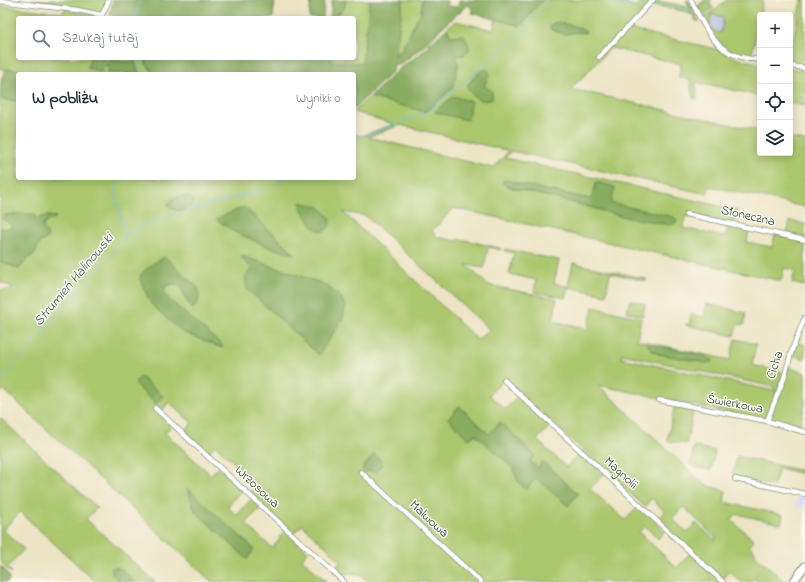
<!DOCTYPE html>
<html lang="pl">
<meta charset="utf-8">
<style>
:root{--surface:#fff;--page:#f6f6f7;--text:#1f2937;--muted:#747a83;--line:#e0e1e3}
body{margin:0;font-family:"Indie Flower",sans-serif;background:var(--page);color:var(--text)}
.controls{position:absolute;right:12px;top:12px;display:grid;overflow:hidden;border-radius:4px;box-shadow:0 2px 10px #0003}
.controls button{width:36px;height:36px;display:grid;place-items:center;padding:0;border:0;border-bottom:1px solid var(--line);background:var(--surface);color:var(--text);font:20px sans-serif}
.list{margin:0;padding:0;list-style:none}
h2{display:flex;justify-content:space-between;align-items:center;height:52px;margin:0;padding:0 16px;font-size:17px}
h2 small{font-size:13px;font-weight:400;color:var(--muted)}
.icon{flex:none;width:22px;height:22px;fill:none;stroke:currentColor;stroke-width:2;stroke-linecap:round;stroke-linejoin:round}
.map{position:relative;flex:none;width:805px;height:582px;overflow:hidden}
.search{position:absolute;background:var(--surface);box-shadow:0 2px 10px #0003;left:16px;top:16px;width:340px;height:44px;display:flex;align-items:center;gap:10px;box-sizing:border-box;padding:0 14px;border-radius:4px;color:var(--muted);font-size:15px}
.panel{position:absolute;background:var(--surface);box-shadow:0 2px 10px #0003;left:16px;top:72px;width:340px;height:108px;border-radius:4px}
.map>svg:first-child{display:block}
.built{fill:#d7d7f8}
.industrial{fill:#bfc2dd}
.green{fill:#abc76e;stroke:#658251;fill-rule:evenodd}
.forest{fill:#88ac61;stroke:#54744a}
.lines{fill:none;stroke-linecap:round;stroke-linejoin:round}
.stream{stroke:#6dbfe9;stroke-width:1}
.street-casing{stroke:#86907c;stroke-width:6}
.secondary-casing{stroke:#86907c;stroke-width:9}
.street{stroke:#fff;stroke-width:4.5}
.secondary{stroke:#fff;stroke-width:7}
.labels{text-anchor:middle;dominant-baseline:central;stroke-width:3;stroke-linejoin:round;paint-order:stroke}
.street-label{font-size:13px;fill:#1f3d34;stroke:#fbf7ec}
.water-label{font-size:14px;font-style:italic;fill:#325e61;stroke:#fbf7ec}
</style>
<div class="map">
<svg width="805" height="582" viewBox="0 0 805 582">
<rect width="100%" height="100%" fill="#fbf7ec"/>
<filter id="ink" filterUnits="userSpaceOnUse"><feTurbulence type="fractalNoise" baseFrequency=".025" numOctaves="2"/><feDisplacementMap in="SourceGraphic" scale="8" xChannelSelector="R" yChannelSelector="G"/><feConvolveMatrix kernelMatrix="1 2 1 2 8 2 1 2 1" color-interpolation-filters="sRGB"/></filter>
<filter id="wash" filterUnits="userSpaceOnUse"><feTurbulence type="fractalNoise" baseFrequency=".012" numOctaves="4" result="noise"/><feDisplacementMap in="SourceGraphic" scale="16" xChannelSelector="R" yChannelSelector="G"/><feGaussianBlur stdDeviation="0.9" result="paint"/><feColorMatrix in="noise" values="0 0 0 0 0 0 0 0 0 0 0 0 0 0 0 0 0 1.4 0 .05"/><feComposite in="paint" operator="in"/></filter>
<g filter="url(#wash)">
<rect width="100%" height="100%" fill="#ece4c4"/>
<path class="built" d="M798,494L805,496V508L795,506Z"/>
<path class="industrial" d="M712,14L724,17L721,33L715,32L710,25Z"/>
<path class="green" d="M32,0H107L102,10L100,12L64,8V5Z
M346,0H370L362,63L330,62L331,58H354V18H336V14C343,12 345,7 346,0Z
M403,0H422L421,14L417,18L410,34L400,52L395,57Z
M543,0H610L637,6L642,0H652L689,7L686,0H688L699,21H696L693,15L683,11L653,5C645,14 637,20 629,29L716,49L718,48C730,59 745,60 760,63V96L696,82L697,99L693,98L690,80L679,78L681,64L611,48L571,89L760,131V153H790V138L805,141V207L709,186L707,194L511,151L505,158L738,210L735,223L685,216L683,228L725,237L728,225L749,230L747,242L772,247L775,235L805,242V286L792,283L795,270L784,268L781,281L454,208L432,231L437,237L457,241L460,239L500,248L501,250L488,247L484,268L466,265L488,285L557,299L553,321L588,329L593,307L641,318L637,340L730,360L735,339L756,344L752,365L783,372L775,396L764,420L598,385L705,485L726,491L724,502L783,515L781,524L737,514L731,520L754,540L749,546L756,552L754,554L785,582H759L754,578L750,582H741L729,571L723,579L658,519L664,511L651,498L645,507L505,379L489,395L505,409L519,395L551,425L537,440L566,467L581,452L604,474L590,489L625,520L639,506L665,531L658,539L645,526L639,532L677,568L690,553L721,582H369C360,574 352,570 341,576L333,571L341,561L302,525L293,534L249,493L257,484L215,445L207,454C200,446 192,440 184,432L192,423L169,402L162,411L156,406L172,425L165,433L211,475L218,467L243,491H241L227,507L237,515L251,499L260,508L246,524L272,548L280,539L279,537L285,531L281,527L308,551L302,559L327,582H212L3,389L0,393V290H11L12,287L0,282V261L23,265C25,260 29,259 33,254C39,248 44,233 43,225L48,221L56,217L47,216L35,219L2,218L12,226L10,229L0,228V99L18,101V178H354V134L361,136L394,124L354,112L370,97L426,112L453,87L458,65L447,28L455,21L493,30L496,19L521,26L532,11ZM400,125L509,151L493,168L368,137ZM244,207L294,253V254L271,248L233,231L217,219ZM343,212L366,216L489,329L478,340ZM622,354L774,387V391L621,358ZM684,507L716,538L715,540L696,523L687,533L672,518Z
M705,0H712L709,3L713,8L702,16L697,7Z
M726,0H763L752,54L754,55V57C730,53 724,49 709,30L712,27L715,32L721,33L724,17L712,14L710,25L707,27L703,19L715,9L716,10Z
M801,0H805V66L791,63L792,61H790V55Z
M0,6L63,13L64,10L97,15L98,18H18V58H105L106,68L107,67V58H145L146,63L154,74H139L135,62L109,71V74H60L0,69Z
M458,13L439,30L431,41L399,65Z
M790,68L805,71V106L790,103Z
M790,221L805,224V238L787,234Z
M505,249L559,260L554,283L568,287L573,263L647,279L646,281L610,273L606,295L568,287L565,298L534,292L536,280L509,274L514,253L504,251Z
M630,300L645,304L643,316L627,312Z
M707,304L746,313L744,325L738,324L734,336L686,325L685,324L689,325L691,314L704,317Z
M796,342L805,345V359L792,355Z
M788,367L805,373V404L799,428L772,422L768,419Z
M675,404L694,409L686,444L667,441Z
M0,418L97,508L86,519L155,582H135L122,569L113,575L120,582H96L20,512L3,530L24,549L7,568L12,572L11,573L0,561Z
M694,446L715,451L711,470L695,467L690,465Z
M737,456L803,471V474L779,468L774,486L744,480L733,475Z"/>
<path class="forest" d="M113,0H275L273,18H113L110,14Z
M311,0H325L323,18H309Z
M332,0H346C345,7 343,12 336,14V18H330Z
M370,0H403L395,56L400,52L410,34L417,18L421,14L422,0L447,1V6L458,7L459,0H543L532,11L521,26L472,13V8L468,5L444,25L399,65H394L393,71L354,109V74H154L146,63L145,58H280L296,60L304,59V58H331V62L362,63Z
M557,22L580,28L586,32L585,33L578,32L565,34L551,30L550,27L553,23Z
M447,28L450,36L464,35L469,46V50L464,55L456,56L458,65L453,87L426,112L370,97L401,67L420,54Z
M90,58H103V67L101,72L87,68Z
M108,61L135,62L139,74H109Z
M7,69L60,74H18V101L0,99C0,89 0,74 7,69Z
M486,69L489,71V76L484,86L492,91V99C481,104 472,97 467,86C471,80 479,71 486,69Z
M453,96L472,102L467,120L435,112Z
M505,180L512,181L524,185L590,199C594,195 595,188 596,182L615,187L611,203L674,217L677,220L675,223L670,225L620,216L582,205L512,188L504,184L502,181Z
M179,196L189,197L193,199V204C184,211 177,214 168,205C169,200 175,198 179,196Z
M300,202L320,207L331,219L329,227L324,231L315,229L302,210Z
M244,207L295,254L271,248L233,231L216,219Z
M17,214H34L36,219L47,216L56,217L52,220L48,221L43,225L44,230L47,233L48,237L43,241L40,242L35,253L24,261L19,269L0,261V228L10,229L12,226L2,218L6,215Z
M242,256L324,284L341,297L344,303L346,306L342,320L319,355L247,289L245,277L252,269L241,257Z
M165,257L198,288L199,299L194,308H191L185,297L181,287C175,283 171,283 165,287L164,294L173,303L223,346L222,348L182,332L151,304L142,284L140,280L141,274L155,262Z
M647,344L703,355L712,360V362L706,363L659,354L651,350Z
M141,377L163,396L156,404L137,386L136,381Z
M459,406L489,434L500,422L535,455L530,461L538,468L542,461L578,494L568,506L536,478L526,490L518,481L513,468L475,434L469,439L448,419Z
M374,454L383,463L376,472L368,471L365,473L362,469Z
M187,488L253,548V551L247,559L195,511Z
M0,566L4,569L10,578L7,582H0Z
M114,567L122,569L135,582H120L113,575L111,569Z"/>
<g class="lines">
<path class="stream" d="M599,0L637,8L645,2H648
M654,3L694,11
M700,8L709,0
M135,18L140,0
M136,58L143,74
M354,140L427,112L516,39L549,0
M275,186L284,178
M123,240L145,223L229,199L268,189
M0,382L123,240L125,234L115,195L120,178"/>
</g>
</g>
<g filter="url(#ink)">
<g class="lines">
<g class="street-casing">
<path id="street" d="M691,0C702,22 713,49 738,56C745,59 753,59 760,60
M0,1L77,10L102,15L109,0
M599,57L653,0
M790,66L805,68
M686,214L805,240
M504,380L723,582
M659,400L767,421L805,432
M155,408L344,582
M767,421L784,378L792,350L805,317
M361,472L481,582
M735,479L805,494"/>
</g>
<g class="secondary-casing">
<path id="secondary" d="M793,582L805,566"/>
</g>
<use href="#street" class="street"/>
<use href="#secondary" class="secondary"/>
</g>
</g>
<g class="labels">
<g class="street-label">
<text transform="translate(748 216) rotate(13)">Słoneczna</text>
<text transform="translate(775 365) rotate(-72)">Cicha</text>
<text transform="translate(735 404) rotate(11)">Świerkowa</text>
<text transform="translate(621 473) rotate(43)">Magnolii</text>
<text transform="translate(257 487) rotate(43)">Wrzosowa</text>
<text transform="translate(429 519) rotate(43)">Malwowa</text>
</g>
<g class="water-label">
<text transform="translate(74 280) rotate(-50)">Strumień Halinowski</text>
</g>
</g>
</svg>
<div class="controls">
<button>+</button>
<button>−</button>
<button><svg class="icon" aria-label="locate" viewBox="0 0 24 24"><circle cx="12" cy="12" r="6"/><path d="M12 2v4M12 18v4M2 12h4M18 12h4"/></svg></button>
<button><svg class="icon" aria-label="layers" viewBox="0 0 24 24"><path d="M12 4l9 5-9 5-9-5zM3 14l9 5 9-5"/></svg></button>
</div>
<div class="search"><svg class="icon" aria-label="search" viewBox="0 0 24 24"><circle cx="10" cy="10" r="6"/><path d="M15 15l6 6"/></svg>Szukaj tutaj</div>
<section class="panel">
<h2>W pobliżu<small>Wyniki: 0</small></h2>
<ul class="list">
</ul>
</section>
</div>
